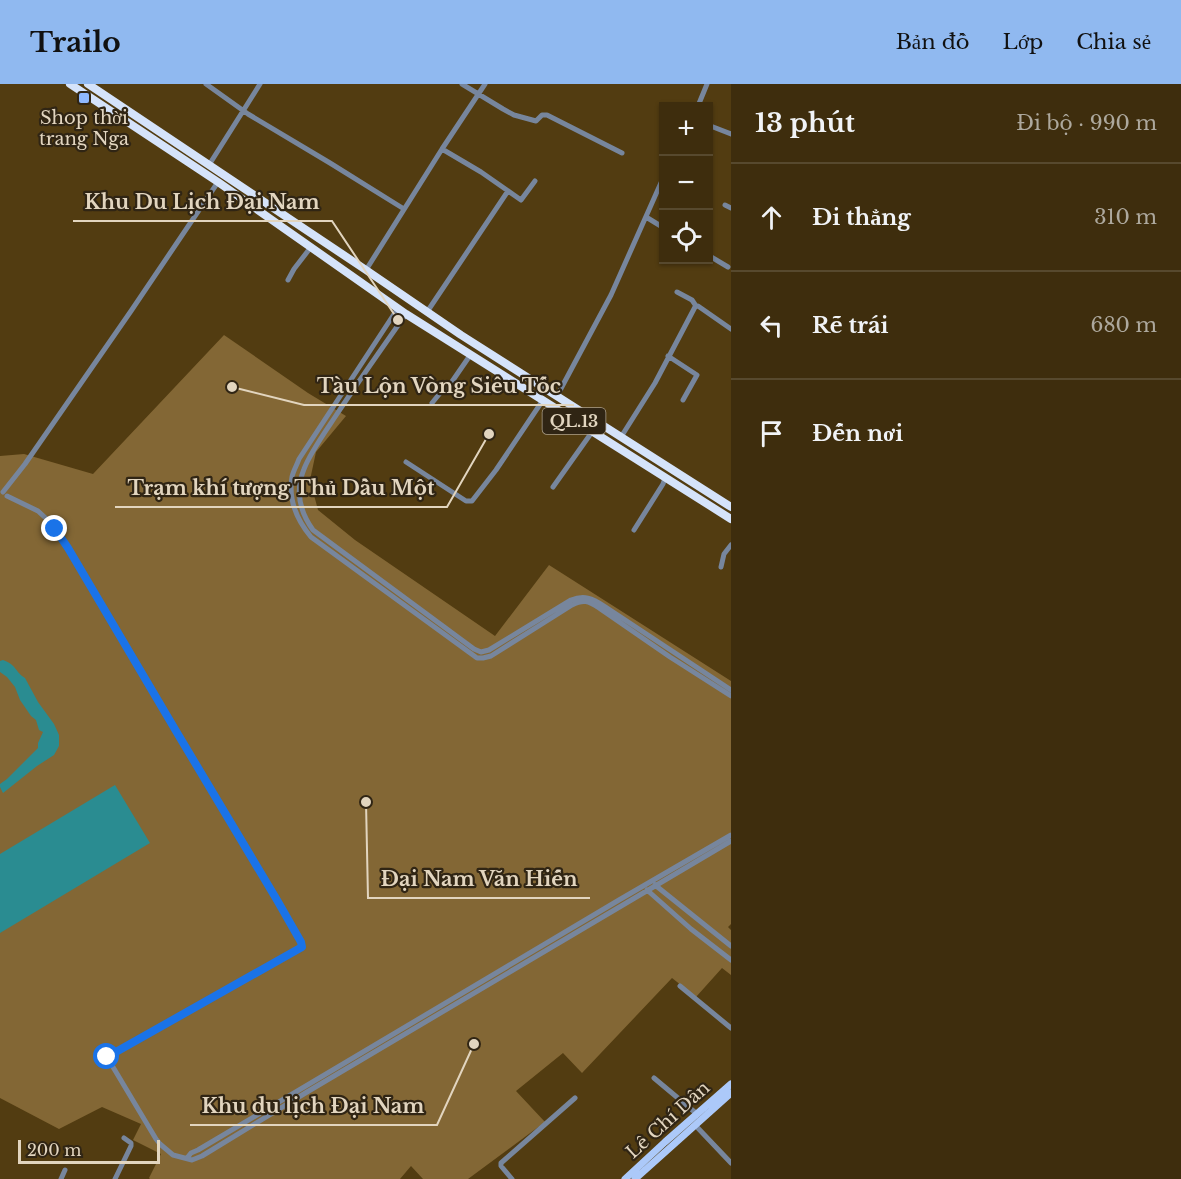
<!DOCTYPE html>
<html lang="vi">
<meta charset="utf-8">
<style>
:root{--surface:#3e2d0d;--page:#453516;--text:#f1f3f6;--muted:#ada89d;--line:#57492e;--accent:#90b9f0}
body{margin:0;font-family:"Libre Baskerville",serif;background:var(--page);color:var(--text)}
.controls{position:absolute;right:18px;top:18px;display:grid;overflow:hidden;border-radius:0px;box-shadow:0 2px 4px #0004}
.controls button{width:54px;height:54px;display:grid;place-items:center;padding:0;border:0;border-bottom:2px solid var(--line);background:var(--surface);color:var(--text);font:30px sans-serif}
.scale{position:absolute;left:18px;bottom:15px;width:142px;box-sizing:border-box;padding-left:6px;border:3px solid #e2d5bf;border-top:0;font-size:16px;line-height:21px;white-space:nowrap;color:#e2d5bf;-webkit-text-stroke:4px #302514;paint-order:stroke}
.stop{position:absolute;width:18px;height:18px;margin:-14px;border:4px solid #1a73e8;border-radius:50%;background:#fff}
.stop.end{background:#1a73e8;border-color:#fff;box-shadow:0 2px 6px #0008}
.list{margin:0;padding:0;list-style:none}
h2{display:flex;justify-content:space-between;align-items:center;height:78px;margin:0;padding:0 24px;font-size:26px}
h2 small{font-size:20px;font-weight:400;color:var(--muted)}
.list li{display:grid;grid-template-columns:39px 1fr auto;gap:18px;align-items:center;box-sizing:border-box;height:108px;padding:0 24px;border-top:2px solid var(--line)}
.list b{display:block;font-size:22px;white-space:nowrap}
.list em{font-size:20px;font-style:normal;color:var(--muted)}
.icon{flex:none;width:33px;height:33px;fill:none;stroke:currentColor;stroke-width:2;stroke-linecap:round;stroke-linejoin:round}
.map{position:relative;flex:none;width:731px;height:1095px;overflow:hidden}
header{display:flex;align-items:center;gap:36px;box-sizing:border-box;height:84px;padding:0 30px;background:var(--accent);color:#111}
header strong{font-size:28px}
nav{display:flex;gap:33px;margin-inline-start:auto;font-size:21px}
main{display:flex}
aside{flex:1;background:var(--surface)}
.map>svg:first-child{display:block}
.green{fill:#836735}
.water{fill:#2a8c91}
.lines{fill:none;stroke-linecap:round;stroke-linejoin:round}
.minor{stroke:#77869d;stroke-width:5}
.major{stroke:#acc9f9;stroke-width:7}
.highway{stroke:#d5e3fa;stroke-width:8}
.route{stroke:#1a73e8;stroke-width:8}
.poi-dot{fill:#8fb8fd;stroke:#302514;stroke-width:2}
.labels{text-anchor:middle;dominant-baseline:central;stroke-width:4.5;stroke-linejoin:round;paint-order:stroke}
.shield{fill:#302514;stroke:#ada08c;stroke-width:1.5}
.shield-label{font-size:16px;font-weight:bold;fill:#e2d5bf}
.poi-label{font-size:18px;fill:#e2d5bf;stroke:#302514}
.street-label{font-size:18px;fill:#e2d5bf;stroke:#302514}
.leader{fill:none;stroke:#e2d5bf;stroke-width:2}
.callout-dot{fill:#e2d5bf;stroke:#302514;stroke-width:2}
.callout-label{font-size:20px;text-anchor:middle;font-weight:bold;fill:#e2d5bf;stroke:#302514;stroke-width:4.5;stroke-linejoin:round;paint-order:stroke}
</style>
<header>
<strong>Trailo</strong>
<nav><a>Bản đồ</a><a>Lớp</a><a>Chia sẻ</a></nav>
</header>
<main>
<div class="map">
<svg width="731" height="1095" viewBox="0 0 731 1095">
<rect width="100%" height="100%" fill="#523c11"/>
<path class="green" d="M224,251L308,309L346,332L316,368L310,396L318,426L355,456L495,552L549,481L731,597V840L728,843L731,846V891L722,884L696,913L672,894L582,989L563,969L516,1007L545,1038L468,1095H423L411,1082L400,1095H150L149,1094L161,1070L133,1056L141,1040L102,1023L59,1045L0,1014V372L24,370L93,390Z"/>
<path class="water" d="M3,576C17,581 15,588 25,594L38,618L54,640L59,651V662L54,671L37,682L3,709L0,703V700L7,695L38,664V659L43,648L39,646L36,636L31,632L20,616L15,603L7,593L0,588V577Z
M115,701L150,759L0,849V770Z"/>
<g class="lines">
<path class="minor" d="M206,0L248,30L330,79L404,125
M462,0L503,25L514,31L536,37L542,31H547L622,69
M698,22L707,0
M708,41L731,50
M442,65L481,88L521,116L535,97
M209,81L260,0
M725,121L731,124
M646,133L664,144
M708,171L728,183
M366,186L442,65L485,0
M288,196L294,185L311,163
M677,208L692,216L696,222
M398,224L299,375C297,381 293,387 292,393C288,416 297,436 311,453L477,574H483L491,572L572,521C584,515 588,517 599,524L670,573L731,612
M427,228L508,107
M406,230C382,264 358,298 335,333C325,348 310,369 304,385C295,407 300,428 313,446L474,565L481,568L489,566L571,516C584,511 592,514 604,522L731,606
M668,272L697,291L683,316
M557,312L611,211L664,92
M432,319L441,308L451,299L471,270
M621,353L655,299L695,223L698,222L731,245
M406,378L466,417H472L496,386L543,316
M553,403L592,348
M3,408L25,380L131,227L218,98
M7,412L38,427L51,439L68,464L176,647L277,816L301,858L302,863L295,867L107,973L156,1055L160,1060L173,1071L192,1076L202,1072L307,1008L731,757
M634,446L663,400L665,394
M721,483L724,470L731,461
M655,801L731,862
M647,806L691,845L731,876
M680,902L731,944
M654,994L697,1030
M695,1041L731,1079
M187,1074L191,1069L198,1066L619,816L731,751
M61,1095L65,1086
M115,1095L131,1062V1059L124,1054
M512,1095L501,1082V1079L575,1014"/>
<path class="major" d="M625,1095L665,1058L731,1000
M635,1095L731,1009"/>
<path class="highway" d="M70,0L218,98L406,230L731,435
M88,0L366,186L461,251L731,423"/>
</g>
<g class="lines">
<path class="route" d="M55,445L68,464L176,647L277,816L301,858L302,863L107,973"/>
</g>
<rect class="poi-dot" x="78" y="8" width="12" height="12" rx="3"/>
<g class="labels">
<rect class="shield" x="542.5" y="324" width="63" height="26" rx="4.5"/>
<g class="shield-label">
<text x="574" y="337">QL.13</text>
</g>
<g class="poi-label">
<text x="84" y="34">Shop thời<tspan x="84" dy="21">trang Nga</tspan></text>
</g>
<g class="street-label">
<text transform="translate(668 1036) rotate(-42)">Lê Chí Dân</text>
</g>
</g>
<path class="leader" d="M398 236L332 137H73M232 303L304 321H574M489 350L447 423H115M366 718L368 814H590M474 960L437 1041H190"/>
<g class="callout-dot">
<circle cx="398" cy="236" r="6"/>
<circle cx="232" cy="303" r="6"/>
<circle cx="489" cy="350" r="6"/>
<circle cx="366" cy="718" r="6"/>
<circle cx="474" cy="960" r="6"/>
</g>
<g class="callout-label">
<text x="202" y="125">Khu Du Lịch Đại Nam</text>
<text x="439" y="309">Tàu Lộn Vòng Siêu Tốc</text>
<text x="281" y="411">Trạm khí tượng Thủ Dầu Một</text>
<text x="479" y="802">Đại Nam Văn Hiến</text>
<text x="313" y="1029">Khu du lịch Đại Nam</text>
</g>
</svg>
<div class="controls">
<button>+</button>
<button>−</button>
<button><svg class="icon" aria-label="locate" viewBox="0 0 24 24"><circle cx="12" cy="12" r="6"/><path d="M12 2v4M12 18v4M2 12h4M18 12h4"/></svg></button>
</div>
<div class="scale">200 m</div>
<div class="stop" style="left:107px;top:973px"></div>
<div class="stop end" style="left:55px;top:445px"></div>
</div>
<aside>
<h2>13 phút<small>Đi bộ · 990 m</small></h2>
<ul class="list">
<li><svg class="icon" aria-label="ahead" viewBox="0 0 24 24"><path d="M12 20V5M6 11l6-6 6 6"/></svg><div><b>Đi thẳng</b></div><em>310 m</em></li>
<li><svg class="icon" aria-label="left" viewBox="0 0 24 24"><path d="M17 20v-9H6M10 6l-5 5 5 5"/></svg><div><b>Rẽ trái</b></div><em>680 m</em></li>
<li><svg class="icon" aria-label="arrive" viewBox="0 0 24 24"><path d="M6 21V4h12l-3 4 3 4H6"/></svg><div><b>Đến nơi</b></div></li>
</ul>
</aside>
</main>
